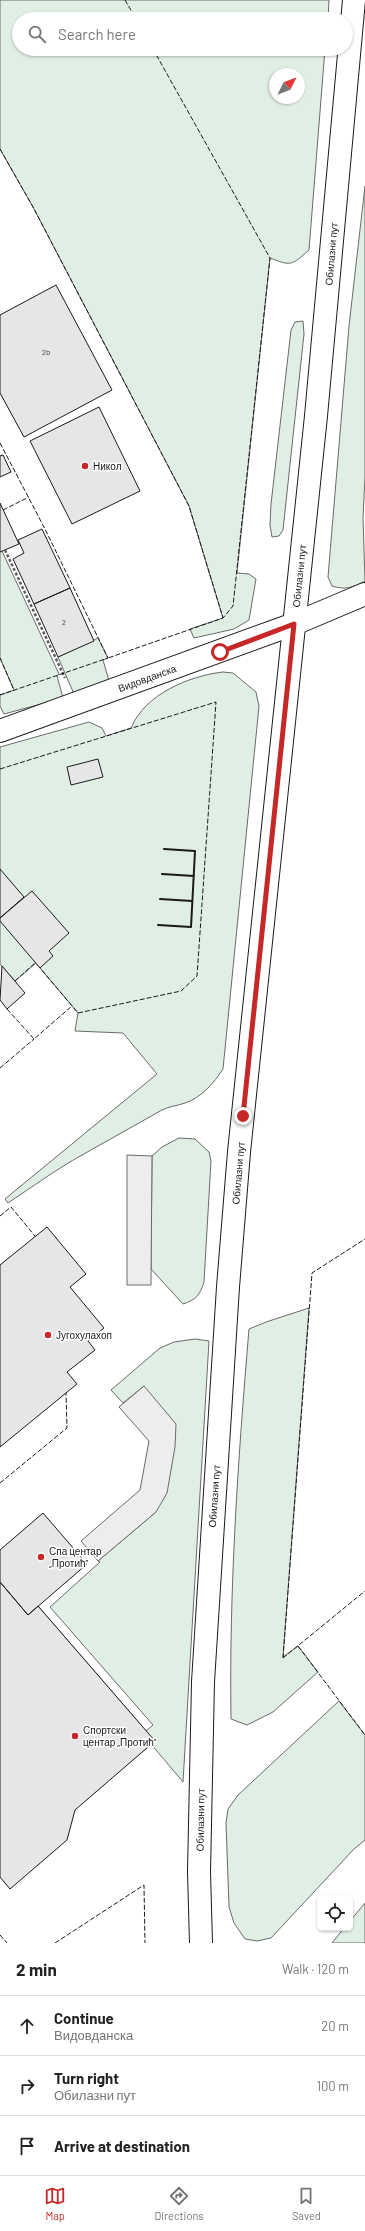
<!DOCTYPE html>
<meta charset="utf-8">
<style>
:root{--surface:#fff;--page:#f6f6f6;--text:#222;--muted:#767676;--line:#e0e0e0;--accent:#c62828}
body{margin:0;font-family:Barlow,sans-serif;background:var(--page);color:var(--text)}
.controls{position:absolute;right:12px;bottom:12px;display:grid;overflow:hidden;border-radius:6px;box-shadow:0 1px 3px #0004}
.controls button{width:36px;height:36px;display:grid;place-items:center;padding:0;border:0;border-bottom:1px solid var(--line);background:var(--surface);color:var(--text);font:20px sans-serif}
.compass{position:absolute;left:269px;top:68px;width:36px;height:36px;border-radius:50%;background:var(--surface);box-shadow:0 1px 3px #0004;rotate:48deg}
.stop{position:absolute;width:12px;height:12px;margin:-9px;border:3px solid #c62828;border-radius:50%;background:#fff}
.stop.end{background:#c62828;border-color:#fff;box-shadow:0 1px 4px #0008}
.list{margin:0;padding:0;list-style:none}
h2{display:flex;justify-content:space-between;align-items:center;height:52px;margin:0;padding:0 16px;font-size:17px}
h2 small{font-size:13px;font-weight:400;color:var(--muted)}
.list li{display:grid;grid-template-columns:26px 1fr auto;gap:12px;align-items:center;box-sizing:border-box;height:60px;padding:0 16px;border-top:1px solid var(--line)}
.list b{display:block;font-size:15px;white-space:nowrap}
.list p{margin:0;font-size:13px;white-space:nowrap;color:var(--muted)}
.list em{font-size:13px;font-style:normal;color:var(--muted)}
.icon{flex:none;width:22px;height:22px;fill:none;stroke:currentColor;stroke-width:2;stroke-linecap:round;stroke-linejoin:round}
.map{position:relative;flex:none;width:365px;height:1943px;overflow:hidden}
.search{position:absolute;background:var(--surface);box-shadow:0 1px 3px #0004;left:12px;right:12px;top:12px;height:44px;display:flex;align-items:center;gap:10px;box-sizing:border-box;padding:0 14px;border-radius:22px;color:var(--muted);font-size:15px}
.sheet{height:232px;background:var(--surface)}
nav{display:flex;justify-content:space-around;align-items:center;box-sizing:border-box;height:56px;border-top:1px solid var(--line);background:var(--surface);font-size:11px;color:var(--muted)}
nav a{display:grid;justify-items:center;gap:2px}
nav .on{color:var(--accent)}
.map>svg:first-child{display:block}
.green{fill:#e0efe3;stroke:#6a6a6a;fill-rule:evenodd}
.parking{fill:#ededed;stroke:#6a6a6a}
.building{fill:#e6e6e6;stroke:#1a1a1a}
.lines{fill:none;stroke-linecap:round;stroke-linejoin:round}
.street-casing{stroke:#1a1a1a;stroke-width:24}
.primary-casing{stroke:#1a1a1a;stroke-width:24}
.path{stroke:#5f5f5f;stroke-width:2.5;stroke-dasharray:3 2;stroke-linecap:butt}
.street{stroke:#fff;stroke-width:22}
.primary{stroke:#fff;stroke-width:22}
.fence{stroke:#1a1a1a;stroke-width:1;stroke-dasharray:5 2;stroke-linecap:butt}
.wall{stroke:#1a1a1a;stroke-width:2}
.route{stroke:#c62828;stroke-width:5}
.poi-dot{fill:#c62828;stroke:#fff;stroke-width:1.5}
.labels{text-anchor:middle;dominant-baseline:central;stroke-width:3;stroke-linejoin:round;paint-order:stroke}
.number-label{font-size:8px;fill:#4d4d4d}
.street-label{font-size:10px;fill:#1a1a1a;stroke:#fff}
.poi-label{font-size:10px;fill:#1a1a1a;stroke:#fff;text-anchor:start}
</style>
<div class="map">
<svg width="365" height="1943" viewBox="0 0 365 1943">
<rect width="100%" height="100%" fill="#fff"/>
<path class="green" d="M0,0H329L328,19H19V49H325L309,250C291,266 291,266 270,258L237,573L249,574L256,579L249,620L234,629L194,638L190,629L223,618L189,506L33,207L0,149ZM275,74H299V98H275Z
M365,186V477L363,518L365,581C352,588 345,590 332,586L328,577L349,326Z
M303,321L304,334L283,530L279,536L272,537L270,525L271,504L291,330L295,322Z
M2,551L59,674L57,676L63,698L4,714L0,706V695L14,690L0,658V552Z
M98,638L108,658L103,660L109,681L74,694L58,657Z
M223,672L233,673L256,692L259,706L223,1069C214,1083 201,1098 185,1103C177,1106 170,1106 162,1110C135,1125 109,1140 82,1155C57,1169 32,1187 8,1203L5,1199L157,1074L123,1033L75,1031L78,1013L36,963L15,981L0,964V747L89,722L102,728L106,736L131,728C145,694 189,676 223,672Z
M179,1138L195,1139L209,1152L211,1161L204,1282C200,1295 196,1300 183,1304L151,1269L152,1156L162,1147Z
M309,1308L283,1657L298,1646L318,1672L273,1712L247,1725L231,1719C229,1589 238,1459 249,1329L266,1322Z
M195,1339L209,1341L183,1782L151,1744L86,1800L51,1759L0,1793V1639L38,1606L146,1731L153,1725L50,1607L100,1562L98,1561L156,1512L144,1386L123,1403L111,1390L160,1348L174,1342Z
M339,1701L365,1735V1840L354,1849L271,1938L257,1941L245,1939L234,1923L229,1907L226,1823L228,1809L238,1795Z
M365,1903V1943H332L344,1928H350V1921Z"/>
<path class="parking" d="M127,1155L152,1156L151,1285H127Z
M144,1386L176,1424L175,1447L167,1493L156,1512L98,1561L81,1541L140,1490L149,1441L119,1407Z"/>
<path class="building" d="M56,285L112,390L24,437L0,393V315Z
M99,407L140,491L72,524L30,441Z
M3,455L11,472L0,477V456Z
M0,503L19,544L0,552Z
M42,529L70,588L34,604L13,559L24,553L18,540Z
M70,588L94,641L58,657L34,604Z
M98,759L103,777L71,785L67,767Z
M0,869L24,897L0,918Z
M32,891L69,933L49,951L53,956L40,968L0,921V918Z
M2,966L25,993L7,1009L0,1000Z
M47,1227L86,1274L70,1287L104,1328L88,1341L95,1350L67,1372L77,1384L0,1447V1265Z
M43,1513L87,1564L28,1615L0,1582V1550Z
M0,1582L28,1615L38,1606L155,1741L75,1810L67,1840L10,1889L0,1877Z"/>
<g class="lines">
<g class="street-casing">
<path id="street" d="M0,731L294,624L365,594"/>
</g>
<g class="primary-casing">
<path id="primary" d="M201,1943L199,1872L203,1682L228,1287L239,1152L316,416L354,0"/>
</g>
<path class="path" d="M5,550L65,678"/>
<use href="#street" class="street"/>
<use href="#primary" class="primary"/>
<path class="fence" d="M125,0L136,19
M153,49L270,258L233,606L223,618
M0,149L33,207L189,506L223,618L108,658
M0,443L45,529L108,658L0,695
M3,510L29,497
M0,658L14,690
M0,769L216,702L197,976L181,991L78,1013L39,967
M15,981L35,963
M7,1009L34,1039L72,1006
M0,1068L34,1039
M0,1216L11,1207L35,1236
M0,1483L67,1428L66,1393
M298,1646L365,1735
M283,1658L312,1273L365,1239
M283,1658L365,1591
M0,1935L7,1943
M55,1943L144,1885L145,1943"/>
<path class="wall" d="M162,874L194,876
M160,899L192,901
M158,925L191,927L195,851L164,849"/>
</g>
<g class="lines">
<path class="route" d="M220,652L294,624L243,1116"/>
</g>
<g class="poi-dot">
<circle cx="85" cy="466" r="4"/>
<circle cx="48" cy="1335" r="4"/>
<circle cx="41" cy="1557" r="4"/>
<circle cx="75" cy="1736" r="4"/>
</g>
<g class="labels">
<g class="number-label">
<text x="46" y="352">2b</text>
<text x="64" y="622">2</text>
</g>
<g class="street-label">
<text transform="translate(331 254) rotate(-85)">Обилазни пут</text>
<text transform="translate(299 576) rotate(-84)">Обилазни пут</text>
<text transform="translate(147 678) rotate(-20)">Видовданска</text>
<text transform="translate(238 1173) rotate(-85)">Обилазни пут</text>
<text transform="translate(214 1496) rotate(-86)">Обилазни пут</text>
<text transform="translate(200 1820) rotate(-89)">Обилазни пут</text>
</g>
<g class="poi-label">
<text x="93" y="466">Никол</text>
<text x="56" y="1335">Југохулахоп</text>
<text x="49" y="1551">Спа центар<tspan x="49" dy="12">„Протић”</tspan></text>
<text x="83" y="1730">Спортски<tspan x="83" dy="12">центар „Протић”</tspan></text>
</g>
</g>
</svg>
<div class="controls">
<button><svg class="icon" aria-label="locate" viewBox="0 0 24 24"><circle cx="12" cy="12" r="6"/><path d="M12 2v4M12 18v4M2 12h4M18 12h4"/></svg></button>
</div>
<svg class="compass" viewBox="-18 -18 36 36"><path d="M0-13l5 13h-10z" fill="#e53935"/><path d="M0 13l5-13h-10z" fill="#767676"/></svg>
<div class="stop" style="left:220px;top:652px"></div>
<div class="stop end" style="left:243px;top:1116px"></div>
<div class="search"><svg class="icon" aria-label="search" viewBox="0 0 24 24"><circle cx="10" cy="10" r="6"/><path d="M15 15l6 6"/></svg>Search here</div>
</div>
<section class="sheet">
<h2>2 min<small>Walk · 120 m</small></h2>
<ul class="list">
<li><svg class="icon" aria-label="ahead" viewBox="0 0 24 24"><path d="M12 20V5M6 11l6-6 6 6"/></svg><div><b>Continue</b><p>Видовданска</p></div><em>20 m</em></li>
<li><svg class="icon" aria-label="right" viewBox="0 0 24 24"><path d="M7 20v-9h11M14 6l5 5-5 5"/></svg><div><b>Turn right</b><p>Обилазни пут</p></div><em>100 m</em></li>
<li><svg class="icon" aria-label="arrive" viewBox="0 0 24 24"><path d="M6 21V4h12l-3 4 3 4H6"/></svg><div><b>Arrive at destination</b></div></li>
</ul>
</section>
<nav>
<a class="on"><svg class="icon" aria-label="map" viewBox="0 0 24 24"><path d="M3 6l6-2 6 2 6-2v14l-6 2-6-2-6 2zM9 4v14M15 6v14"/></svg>Map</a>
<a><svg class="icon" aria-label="directions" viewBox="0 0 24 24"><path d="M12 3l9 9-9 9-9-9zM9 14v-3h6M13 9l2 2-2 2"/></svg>Directions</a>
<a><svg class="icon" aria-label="saved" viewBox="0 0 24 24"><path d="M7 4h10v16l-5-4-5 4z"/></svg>Saved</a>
</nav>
